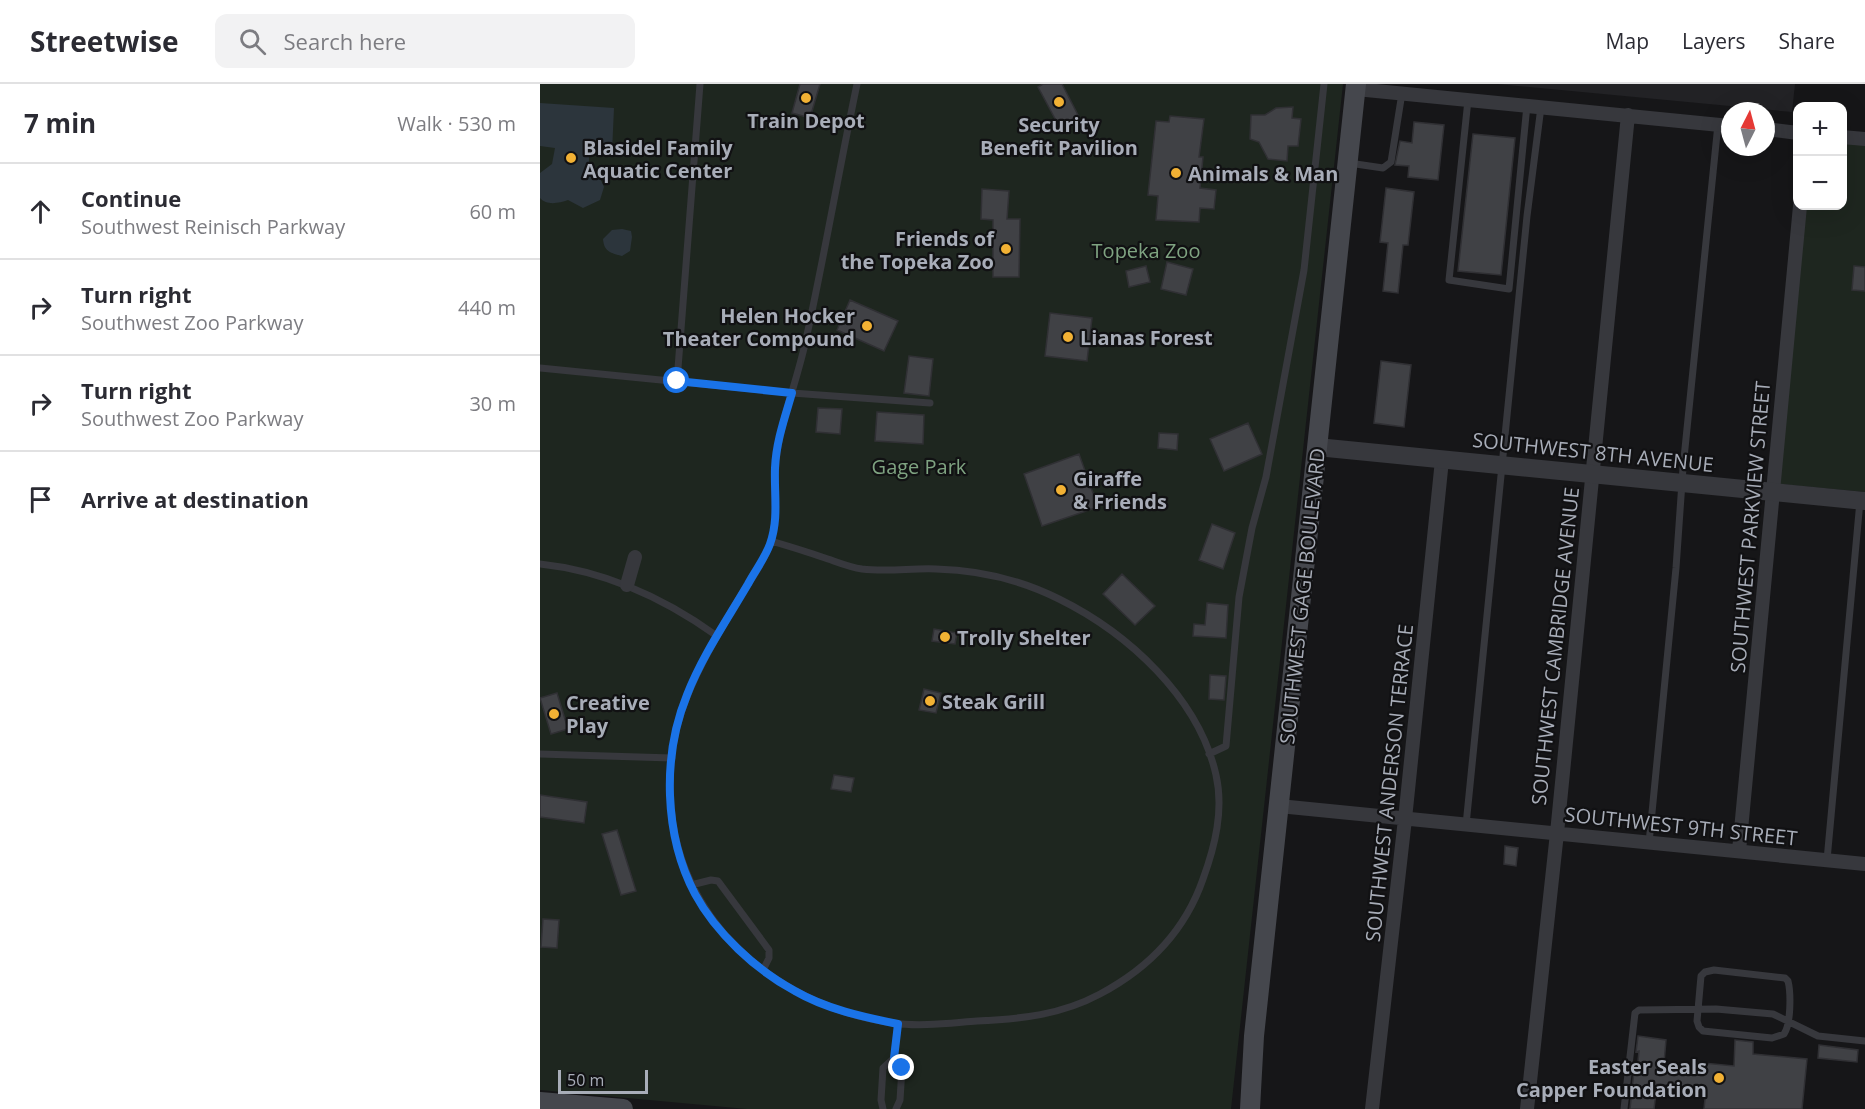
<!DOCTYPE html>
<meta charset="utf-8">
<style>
:root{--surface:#fff;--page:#f2f2f3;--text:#2b2b33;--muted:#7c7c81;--line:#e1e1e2}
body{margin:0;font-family:"Open Sans",sans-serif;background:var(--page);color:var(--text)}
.controls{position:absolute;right:18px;top:18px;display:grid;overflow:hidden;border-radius:12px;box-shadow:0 6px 24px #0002}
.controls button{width:54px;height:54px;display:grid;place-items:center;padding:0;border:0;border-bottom:2px solid var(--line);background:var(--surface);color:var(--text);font:30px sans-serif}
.compass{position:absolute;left:1181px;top:18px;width:54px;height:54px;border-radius:50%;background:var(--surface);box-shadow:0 6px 24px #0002;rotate:6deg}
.scale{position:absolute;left:18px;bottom:15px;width:90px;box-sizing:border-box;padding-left:6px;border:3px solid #a8adb8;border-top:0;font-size:16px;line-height:21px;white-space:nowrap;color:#a8adb8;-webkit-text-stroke:4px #111113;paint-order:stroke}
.stop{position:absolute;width:18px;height:18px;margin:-14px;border:4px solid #1a73e8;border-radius:50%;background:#fff}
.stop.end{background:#1a73e8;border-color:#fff;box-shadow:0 2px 6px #0008}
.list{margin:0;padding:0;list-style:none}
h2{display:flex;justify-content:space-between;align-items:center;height:78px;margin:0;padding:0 24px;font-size:26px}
h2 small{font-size:20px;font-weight:400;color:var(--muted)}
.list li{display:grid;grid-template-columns:39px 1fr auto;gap:18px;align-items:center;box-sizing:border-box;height:96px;padding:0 24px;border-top:2px solid var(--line)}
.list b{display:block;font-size:22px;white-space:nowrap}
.list p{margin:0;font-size:20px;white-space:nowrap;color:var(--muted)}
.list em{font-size:20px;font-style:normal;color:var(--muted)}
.icon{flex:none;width:33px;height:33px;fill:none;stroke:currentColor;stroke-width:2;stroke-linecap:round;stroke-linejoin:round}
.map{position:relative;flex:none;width:1325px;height:1025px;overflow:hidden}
header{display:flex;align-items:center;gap:36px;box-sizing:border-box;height:84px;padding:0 30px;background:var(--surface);border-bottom:2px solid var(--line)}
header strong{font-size:28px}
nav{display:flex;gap:33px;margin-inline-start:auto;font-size:21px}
.search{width:420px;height:54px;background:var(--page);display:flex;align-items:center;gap:15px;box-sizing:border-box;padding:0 21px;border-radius:12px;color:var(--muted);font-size:22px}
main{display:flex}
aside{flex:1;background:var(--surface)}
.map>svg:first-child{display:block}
.built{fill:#222225}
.green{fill:#1e261f}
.water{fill:#2c353c}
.building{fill:#404145;stroke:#303034;stroke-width:1.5}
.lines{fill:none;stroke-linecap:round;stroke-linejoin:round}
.service{stroke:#37383d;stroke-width:7}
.minor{stroke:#37383d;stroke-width:14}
.tertiary{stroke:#37383d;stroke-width:18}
.secondary{stroke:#45474d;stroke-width:20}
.route{stroke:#1a73e8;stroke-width:8}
.poi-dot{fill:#f2b134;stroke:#111113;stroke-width:2}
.labels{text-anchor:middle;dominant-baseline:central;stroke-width:4.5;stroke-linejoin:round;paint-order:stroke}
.poi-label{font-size:20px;font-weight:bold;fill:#a8adb8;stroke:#111113;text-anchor:start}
.park-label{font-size:20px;fill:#7fa381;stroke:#111113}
.street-label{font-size:20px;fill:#a8adb8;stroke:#111113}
</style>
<header>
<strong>Streetwise</strong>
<div class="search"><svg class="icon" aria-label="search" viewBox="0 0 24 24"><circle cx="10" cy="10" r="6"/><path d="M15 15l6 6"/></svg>Search here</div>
<nav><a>Map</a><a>Layers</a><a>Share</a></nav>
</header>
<main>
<aside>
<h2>7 min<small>Walk · 530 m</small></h2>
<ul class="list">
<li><svg class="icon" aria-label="ahead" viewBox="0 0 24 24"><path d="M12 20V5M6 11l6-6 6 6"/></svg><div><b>Continue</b><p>Southwest Reinisch Parkway</p></div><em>60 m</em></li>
<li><svg class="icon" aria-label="right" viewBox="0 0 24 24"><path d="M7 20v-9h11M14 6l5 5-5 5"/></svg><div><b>Turn right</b><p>Southwest Zoo Parkway</p></div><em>440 m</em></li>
<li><svg class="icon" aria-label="right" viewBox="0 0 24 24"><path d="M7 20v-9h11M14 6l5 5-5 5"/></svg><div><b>Turn right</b><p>Southwest Zoo Parkway</p></div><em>30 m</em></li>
<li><svg class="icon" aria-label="arrive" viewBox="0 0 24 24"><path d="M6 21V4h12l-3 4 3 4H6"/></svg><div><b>Arrive at destination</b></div></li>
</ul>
</aside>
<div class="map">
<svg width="1325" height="1025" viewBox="0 0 1325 1025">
<rect width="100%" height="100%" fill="#161618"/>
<path class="built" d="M957,0H1255L1252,28Z"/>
<path class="green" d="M0,0H803L691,1025H207L0,1006Z
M1303,59L1325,61V408L1240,400L1266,122H1302Z"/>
<path class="water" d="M0,19L74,24L72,68L49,66V83L59,92L64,103L60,116L43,124L28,116C19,119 7,122 0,114V89L12,80L15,64L0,62Z
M82,145L91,147L92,153L90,167L82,172C71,169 64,168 63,155L72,146Z"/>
<path class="building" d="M260,0H280L270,34L252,29Z
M503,0H522L539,33L520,44L498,3Z
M753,23L752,34L761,35L758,62H748L747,77L728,75L719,58L710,55L711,31H725L736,24Z
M630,32L664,35L659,73H663L660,104L676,106L674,125L660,124L659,138L616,136L618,112L608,111L616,37L629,38Z
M874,38L904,41L898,96L868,93L869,82L855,81L860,57L872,59Z
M933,50L975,54L961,191L918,187Z
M846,104L874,108L868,161H863L858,209L843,207L848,159L840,158Z
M442,105L469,107L467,135H480L479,193H453V136L441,135Z
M627,178L653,185L646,211L621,205Z
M606,182L610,198L589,203L586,187Z
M1314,182L1325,183V207L1312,206Z
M310,216L358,237L344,267L297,246Z
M510,229L552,234L547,277L505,272Z
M369,272L393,275L389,312L364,309Z
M841,277L871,281L864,343L834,339Z
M278,324L302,325L300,350L276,348Z
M337,328L384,331L383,360L335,357Z
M708,339L722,370L684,387L670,355Z
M619,349L638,350L637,366L618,364Z
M539,370L558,423L502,442L484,390Z
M672,440L695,449L683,485L659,476Z
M582,490L615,522L595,541L563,510Z
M667,519L688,521L686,554L653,552L654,540L665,541Z
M394,545L417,549L415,560L392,557Z
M670,591L686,592L684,616L669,615Z
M384,605L401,609L396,629L379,626Z
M17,609L28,645L11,650L0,614Z
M294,691L314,694L311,708L291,705Z
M0,711L47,718L44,739L0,733Z
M77,746L96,807L81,811L62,750Z
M965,762L978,764L976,782L964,780Z
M3,835L19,836L17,864L1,863Z
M1098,952L1126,956L1124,979L1152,981L1153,978L1194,982L1195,956L1213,958V970L1267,975L1262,1025H1164L1166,1005L1117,1000L1114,1025H1090L1094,987H1097L1099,967L1096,968Z
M1279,961L1318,966L1317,978L1278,974Z"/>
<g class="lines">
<path class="service" d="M928,16L909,196L969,205L987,21
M809,79L843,84L851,78L862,9
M0,284L252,309L390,319
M137,297L160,0
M231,457C248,462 265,467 282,473C295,477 308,483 322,485C347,488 372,484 396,485C438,486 481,496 519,515C588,549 659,614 676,691C684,726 675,762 663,795C645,847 609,884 560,910C521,931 481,935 437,937C410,939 380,943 353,939C246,924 151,850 133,740C119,650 152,595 195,521C207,501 224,479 231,457C237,439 235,422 235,404C235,386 236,369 240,352C247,321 258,291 265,260C284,174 299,86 317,0
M0,480C66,487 124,514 177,552
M0,670L132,674
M669,670L686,662L699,513L712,444L726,393L764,186L784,0
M926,741L987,132L1001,23
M1109,759L1136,484L1143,384L1178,40
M1287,776L1320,417
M151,801L171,796L178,797L229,866V874L223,886
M1174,886L1245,894L1248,897C1251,909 1251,940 1244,950L1232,954L1163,947L1159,943L1157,937L1161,892L1165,888Z
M354,974L362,984L360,1016L356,1025
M343,1025L341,1016L343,984L354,974L358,940
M1084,1025L1095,929L1099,926L1176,925L1233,930L1278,952L1325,957"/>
<path class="minor" d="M816,5L1190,42
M1226,45L1258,49
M1302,53L1325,55
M87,501L95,473
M739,722L1325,780
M1199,767L1260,122
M832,1025L865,735L902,376
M987,1025L1017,749L1088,31"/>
<path class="tertiary" d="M777,363L1325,417"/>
<path class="secondary" d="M0,1018L83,1025
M710,1025L714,952L816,0"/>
</g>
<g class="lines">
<path class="route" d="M137,297L252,309C245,333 236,358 235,384C234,410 239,435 230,460C225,474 215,487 208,500C187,536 162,572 147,611C122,672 124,751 155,810C176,849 216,886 255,907C286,925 323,933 358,940L354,974L362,984"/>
</g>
<g class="poi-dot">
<circle cx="266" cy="14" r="6"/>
<circle cx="519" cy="18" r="6"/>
<circle cx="31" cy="74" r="6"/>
<circle cx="636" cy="89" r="6"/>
<circle cx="466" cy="165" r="6"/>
<circle cx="327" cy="242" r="6"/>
<circle cx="528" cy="253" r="6"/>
<circle cx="521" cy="406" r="6"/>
<circle cx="405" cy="553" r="6"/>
<circle cx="390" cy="617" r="6"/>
<circle cx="14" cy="630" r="6"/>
<circle cx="1179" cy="994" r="6"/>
</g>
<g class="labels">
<g class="poi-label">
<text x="266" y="36" text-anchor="middle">Train Depot</text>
<text x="519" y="40" text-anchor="middle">Security<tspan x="519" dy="23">Benefit Pavilion</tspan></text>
<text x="43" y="63">Blasidel Family<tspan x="43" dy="23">Aquatic Center</tspan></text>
<text x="648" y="89">Animals &amp; Man</text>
<text x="454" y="154" text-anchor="end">Friends of<tspan x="454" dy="23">the Topeka Zoo</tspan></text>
<text x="315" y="231" text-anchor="end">Helen Hocker<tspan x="315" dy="23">Theater Compound</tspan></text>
<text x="540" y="253">Lianas Forest</text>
<text x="533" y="394">Giraffe<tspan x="533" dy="23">&amp; Friends</tspan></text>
<text x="417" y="553">Trolly Shelter</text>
<text x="402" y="617">Steak Grill</text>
<text x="26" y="618">Creative<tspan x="26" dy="23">Play</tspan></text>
<text x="1167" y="982" text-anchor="end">Easter Seals<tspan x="1167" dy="23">Capper Foundation</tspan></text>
</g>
<g class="park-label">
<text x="606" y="166">Topeka Zoo</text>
<text x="379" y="382">Gage Park</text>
</g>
<g class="street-label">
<text transform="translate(1053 368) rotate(6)">SOUTHWEST 8TH AVENUE</text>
<text transform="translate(1210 443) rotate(-85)">SOUTHWEST PARKVIEW STREET</text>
<text transform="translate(762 512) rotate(-84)">SOUTHWEST GAGE BOULEVARD</text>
<text transform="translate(1015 562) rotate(-84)">SOUTHWEST CAMBRIDGE AVENUE</text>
<text transform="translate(849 699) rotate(-84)">SOUTHWEST ANDERSON TERRACE</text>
<text transform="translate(1141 742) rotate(6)">SOUTHWEST 9TH STREET</text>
</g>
</g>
</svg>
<div class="controls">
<button>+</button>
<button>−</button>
</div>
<svg class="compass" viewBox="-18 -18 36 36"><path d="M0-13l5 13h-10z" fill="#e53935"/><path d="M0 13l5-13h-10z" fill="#7c7c81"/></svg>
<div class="scale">50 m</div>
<div class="stop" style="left:137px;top:297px"></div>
<div class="stop end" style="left:362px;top:984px"></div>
</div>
</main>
